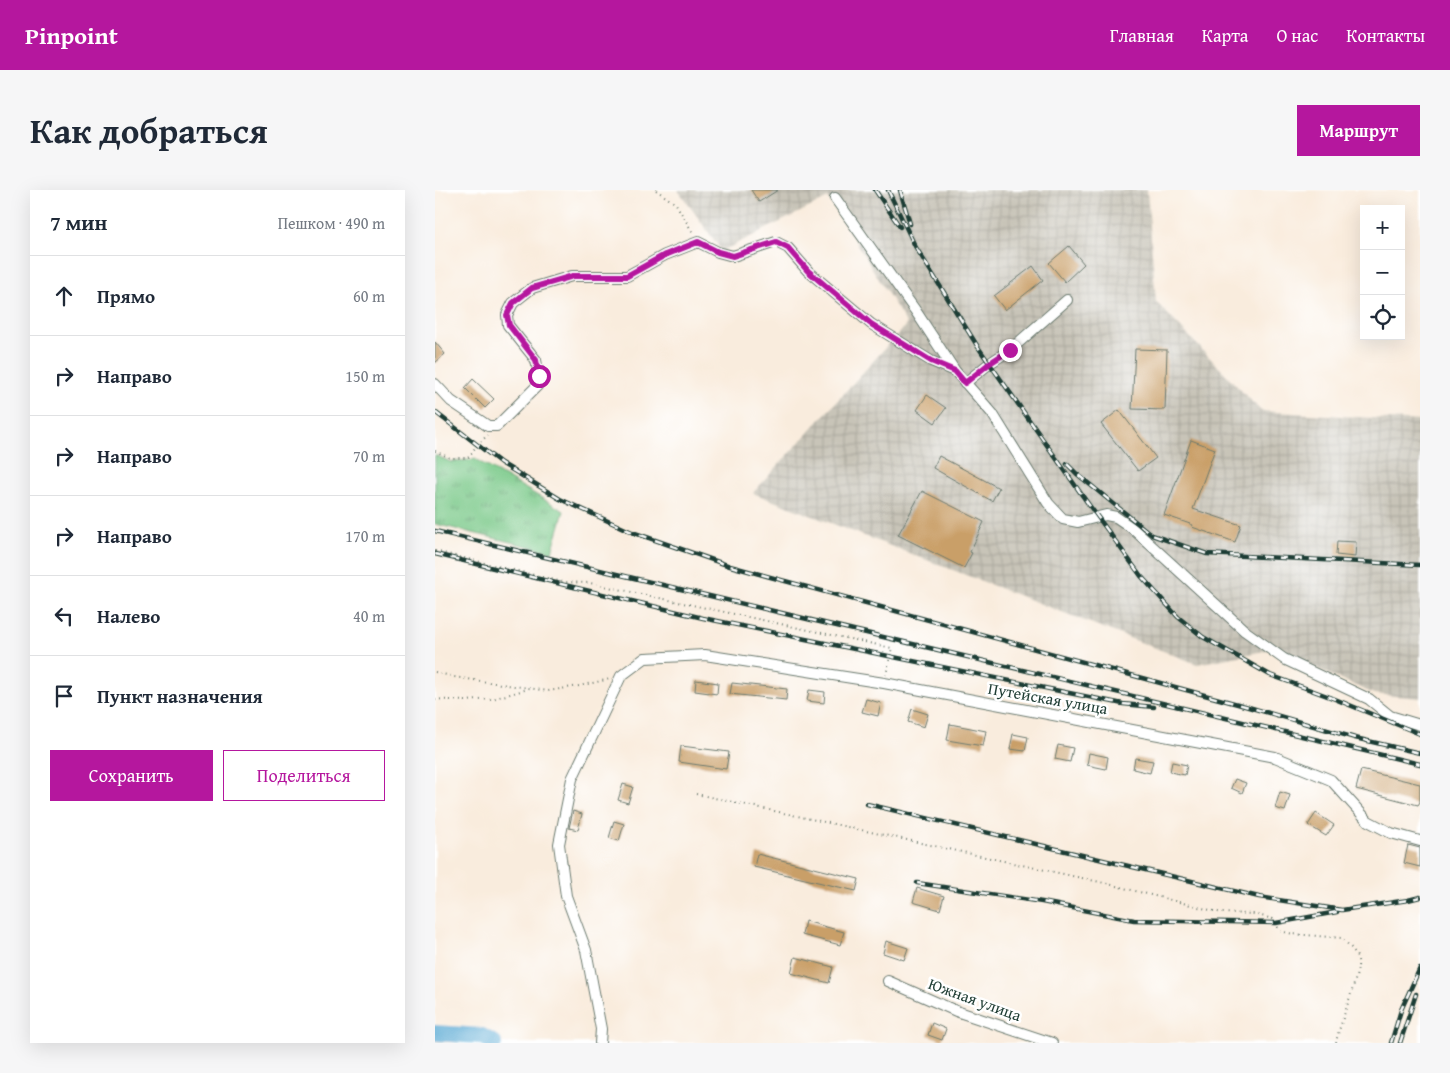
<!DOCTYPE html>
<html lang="ru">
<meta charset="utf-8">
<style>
:root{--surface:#fff;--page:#f6f6f7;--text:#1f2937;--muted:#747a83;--line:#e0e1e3;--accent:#b5179e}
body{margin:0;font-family:"Gentium Book Plus",serif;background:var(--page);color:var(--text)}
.controls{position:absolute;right:15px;top:15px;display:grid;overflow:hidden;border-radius:0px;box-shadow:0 5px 20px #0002}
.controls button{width:45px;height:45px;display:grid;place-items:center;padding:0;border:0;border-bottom:1px solid var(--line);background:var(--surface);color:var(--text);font:25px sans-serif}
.stop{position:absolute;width:15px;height:15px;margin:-11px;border:4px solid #b5179e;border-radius:50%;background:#fff}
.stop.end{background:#b5179e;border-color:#fff;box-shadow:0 1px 5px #0008}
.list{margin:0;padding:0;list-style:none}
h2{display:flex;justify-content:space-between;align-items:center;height:65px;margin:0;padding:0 20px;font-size:21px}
h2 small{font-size:16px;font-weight:400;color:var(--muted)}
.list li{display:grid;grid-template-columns:32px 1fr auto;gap:15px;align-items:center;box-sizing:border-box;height:80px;padding:0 20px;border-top:1px solid var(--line)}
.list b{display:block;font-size:19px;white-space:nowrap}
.list em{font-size:16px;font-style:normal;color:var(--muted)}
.actions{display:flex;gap:10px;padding:15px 20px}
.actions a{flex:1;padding:11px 0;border:1px solid var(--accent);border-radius:0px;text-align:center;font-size:18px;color:var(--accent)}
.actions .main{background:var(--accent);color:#fff}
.icon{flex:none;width:28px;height:28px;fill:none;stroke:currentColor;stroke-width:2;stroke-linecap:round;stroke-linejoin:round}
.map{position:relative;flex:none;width:985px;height:853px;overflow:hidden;border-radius:0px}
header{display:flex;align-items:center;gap:30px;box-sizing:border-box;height:70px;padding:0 25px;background:var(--accent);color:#fff}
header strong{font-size:24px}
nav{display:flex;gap:28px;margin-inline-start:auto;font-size:18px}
.intro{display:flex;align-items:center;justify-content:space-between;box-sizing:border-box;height:120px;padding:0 30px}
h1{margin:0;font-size:35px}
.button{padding:12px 22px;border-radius:0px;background:var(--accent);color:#fff;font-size:18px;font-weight:700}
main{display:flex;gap:30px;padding:0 30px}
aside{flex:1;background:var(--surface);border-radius:0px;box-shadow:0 5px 20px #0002}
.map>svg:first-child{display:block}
.industrial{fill:url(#industrial-grid)}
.grass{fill:url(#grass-tufts);stroke:#4c835e}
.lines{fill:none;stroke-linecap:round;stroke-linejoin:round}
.river{stroke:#59a9d3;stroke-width:16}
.building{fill:#c99f68}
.minor-casing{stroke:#6b7a6f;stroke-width:12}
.path{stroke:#6b7a6f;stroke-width:2;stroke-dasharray:1 4;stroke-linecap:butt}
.minor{stroke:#fff;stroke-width:10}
.rail-casing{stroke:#1f3d34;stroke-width:4.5}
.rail{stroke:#fff;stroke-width:2.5;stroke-dasharray:8;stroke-linecap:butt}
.route{stroke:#b5179e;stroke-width:6}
.labels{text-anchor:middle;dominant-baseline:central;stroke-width:5;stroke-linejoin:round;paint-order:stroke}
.street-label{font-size:16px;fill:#1f3d34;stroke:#fff}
</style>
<header>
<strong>Pinpoint</strong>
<nav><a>Главная</a><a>Карта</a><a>О нас</a><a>Контакты</a></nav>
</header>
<div class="intro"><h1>Как добраться</h1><a class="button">Маршрут</a></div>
<main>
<aside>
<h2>7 мин<small>Пешком · 490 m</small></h2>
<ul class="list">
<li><svg class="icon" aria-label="ahead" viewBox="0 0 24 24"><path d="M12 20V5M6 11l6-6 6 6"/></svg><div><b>Прямо</b></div><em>60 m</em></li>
<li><svg class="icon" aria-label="right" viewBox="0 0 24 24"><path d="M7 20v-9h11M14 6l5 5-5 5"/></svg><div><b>Направо</b></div><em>150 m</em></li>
<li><svg class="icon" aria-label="right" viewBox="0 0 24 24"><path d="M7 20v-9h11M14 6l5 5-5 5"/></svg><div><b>Направо</b></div><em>70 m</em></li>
<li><svg class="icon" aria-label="right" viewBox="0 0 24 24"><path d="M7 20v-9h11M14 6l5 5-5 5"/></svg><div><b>Направо</b></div><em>170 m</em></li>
<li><svg class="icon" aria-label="left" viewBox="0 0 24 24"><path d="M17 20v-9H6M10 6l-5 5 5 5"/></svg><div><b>Налево</b></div><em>40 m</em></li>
<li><svg class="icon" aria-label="arrive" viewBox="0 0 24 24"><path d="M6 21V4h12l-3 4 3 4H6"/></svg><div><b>Пункт назначения</b></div></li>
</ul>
<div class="actions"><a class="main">Сохранить</a><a>Поделиться</a></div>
</aside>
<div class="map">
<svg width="985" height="853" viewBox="0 0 985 853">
<defs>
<pattern id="industrial-grid" width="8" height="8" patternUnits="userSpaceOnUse" patternTransform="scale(1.25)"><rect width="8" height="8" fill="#c8c4b8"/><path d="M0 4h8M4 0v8" fill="none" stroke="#aba99f"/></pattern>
<pattern id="grass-tufts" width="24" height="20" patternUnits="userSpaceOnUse" patternTransform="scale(1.25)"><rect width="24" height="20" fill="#7ac989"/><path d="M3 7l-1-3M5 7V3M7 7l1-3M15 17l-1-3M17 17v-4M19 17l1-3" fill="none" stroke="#63a471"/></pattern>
</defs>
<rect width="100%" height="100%" fill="#fff"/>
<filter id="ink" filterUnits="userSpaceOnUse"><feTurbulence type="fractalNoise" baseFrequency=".02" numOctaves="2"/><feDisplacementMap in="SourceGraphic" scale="10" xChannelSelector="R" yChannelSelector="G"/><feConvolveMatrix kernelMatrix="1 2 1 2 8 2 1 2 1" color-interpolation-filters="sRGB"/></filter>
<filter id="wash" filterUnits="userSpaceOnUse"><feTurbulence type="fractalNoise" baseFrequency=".0096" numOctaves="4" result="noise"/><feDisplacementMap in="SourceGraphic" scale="20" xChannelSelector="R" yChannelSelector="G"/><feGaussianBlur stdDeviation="1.12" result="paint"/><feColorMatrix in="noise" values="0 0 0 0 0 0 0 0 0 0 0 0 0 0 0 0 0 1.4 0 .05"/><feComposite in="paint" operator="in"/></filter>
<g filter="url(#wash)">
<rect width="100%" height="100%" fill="#f9ecdd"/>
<path class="industrial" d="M243,0H712L721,112L826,221L985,231V508L939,504L839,459L762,474L318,303L472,134L393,8L287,61Z"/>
<path class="grass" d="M0,265L16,272L40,269L129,321L117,362L0,334Z"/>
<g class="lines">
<path class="river" d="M0,843L47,846L59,853"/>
</g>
<g id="blocks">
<path class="building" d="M316,0H343L324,12Z
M634,56L649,74L630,92L614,73Z
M598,76L608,90L570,120L559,106Z
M0,152L10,164L0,173Z
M700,159L732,160L730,220L697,219Z
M38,189L59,209L50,218L30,198Z
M492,205L511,218L500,233L482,220Z
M684,220L721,268L703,281L666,234Z
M756,250L780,259L758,319L806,335L800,352L757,337L758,335L729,325Z
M504,266L564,298L557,311L498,278Z
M487,301L549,332L535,362L537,363L529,378L463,345Z
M902,351L921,352L920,367L901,365Z
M261,490L283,493L282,504L260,501Z
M297,493L352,499L351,510L295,504Z
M374,500L390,502L389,513L372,511Z
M431,509L446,513L443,526L427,522Z
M477,519L493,524L489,537L473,532Z
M515,534L551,541L548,556L512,550Z
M578,544L593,547L590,561L575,559Z
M623,555L638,558L635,572L620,569Z
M246,556L294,562L291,579L244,572Z
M654,563L673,567L671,579L652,575Z
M700,568L718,571L715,583L698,579Z
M737,572L752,575L750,585L735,582Z
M926,580L985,594V612L983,615L921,599Z
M800,589L811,593L807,603L796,598Z
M188,594L198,597L193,613L183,610Z
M845,602L855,605L850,621L840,618Z
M138,621L147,624L143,640L134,638Z
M881,623L899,635L891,646L873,635Z
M179,631L189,634L184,651L174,648Z
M973,655L985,658V677L969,673Z
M322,664L424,689L421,701L319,677Z
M482,698L509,706L505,720L478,712Z
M370,731L409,742L405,755L367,745Z
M451,751L473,758L469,770L448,763Z
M360,767L398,777L394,793L356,783Z
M497,833L511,839L507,850L493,845Z"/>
</g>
</g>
<g filter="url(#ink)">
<use href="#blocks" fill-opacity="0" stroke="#6b7a6f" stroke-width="1"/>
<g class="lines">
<g class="minor-casing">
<path id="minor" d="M400,8L480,120L520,181
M530,193L555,173L575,160L632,110
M0,194L16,211L53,236H62L102,196L104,186L101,170L73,135L72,125L78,113L97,98L137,86H192L230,65L263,52L283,62L298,66L341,52L353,58L373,81L436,134L496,171L520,181L557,223L613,313L628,329L643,332L671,325L681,327L697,338L810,441L849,469L934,509L955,526L985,535
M453,791L521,821L617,853
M165,853L166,839L151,760L131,706L124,654L137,589L186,486L210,468L270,465L449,493L840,567L896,590L933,631L956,643L985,651"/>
</g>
<path class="path" d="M221,0L241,14L258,43
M0,261L15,268H33L42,255L53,245
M0,361L128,392L155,393L457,458L451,485
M0,482L19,487L113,501L144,496L175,489
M0,509L30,511L57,509L93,499
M261,604L665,692L787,723L818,724L838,729L845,741L858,744L907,748C912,754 921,761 923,770C926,783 904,834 901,853"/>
<use href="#minor" class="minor"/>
<g class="rail-casing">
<path id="rail" d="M440,0L465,37
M453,0L480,56L543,157L654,315L706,386L743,427L768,447L835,485L895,507L985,544
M465,0L475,34
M0,222L66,273L125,309L197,342L295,376L810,516L920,548L985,563
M632,274L642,284L717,345L772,364L985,375
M0,341L985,574
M0,364L268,428L688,514L719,517
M432,614L824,707L907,720L973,710L985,707
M482,693L607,712L699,730L841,733L902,722
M956,853L966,820L985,778
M965,853L981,804"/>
</g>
<use href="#rail" class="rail"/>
</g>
</g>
<g class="lines" filter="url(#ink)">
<path class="route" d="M104,186L101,170L74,135L72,125L78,113L97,98L138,86H192L230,65L263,52L283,62L298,66L341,52L353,58L373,81L436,134L496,171L520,181L530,193L555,173L575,160"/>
</g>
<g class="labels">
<g class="street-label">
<text transform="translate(613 508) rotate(10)">Путейская улица</text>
<text transform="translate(540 809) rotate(20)">Южная улица</text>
</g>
</g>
</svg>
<div class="controls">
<button>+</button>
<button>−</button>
<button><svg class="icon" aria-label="locate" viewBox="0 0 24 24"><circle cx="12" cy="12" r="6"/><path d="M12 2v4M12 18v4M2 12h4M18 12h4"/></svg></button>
</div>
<div class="stop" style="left:104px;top:186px"></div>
<div class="stop end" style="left:575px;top:160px"></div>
</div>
</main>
